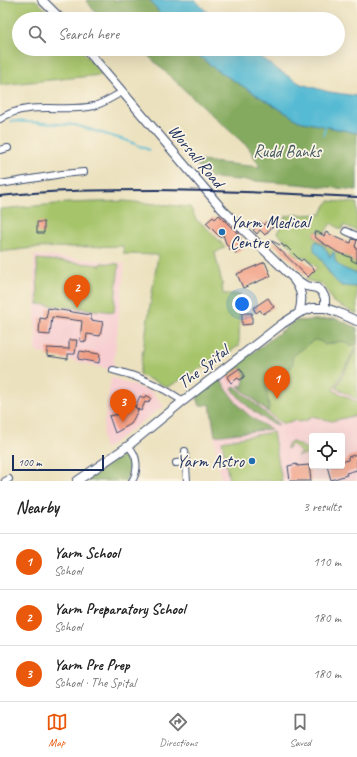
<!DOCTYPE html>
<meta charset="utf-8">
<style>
:root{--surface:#fff;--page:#f6f6f6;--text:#222;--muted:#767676;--line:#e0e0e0;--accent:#ea580c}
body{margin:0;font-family:Caveat,sans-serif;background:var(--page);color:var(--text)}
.controls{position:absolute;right:12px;bottom:12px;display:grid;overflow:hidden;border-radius:4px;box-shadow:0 4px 16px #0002}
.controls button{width:36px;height:36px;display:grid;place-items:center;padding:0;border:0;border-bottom:1px solid var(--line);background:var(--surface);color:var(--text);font:20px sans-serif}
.scale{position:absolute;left:12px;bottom:10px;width:92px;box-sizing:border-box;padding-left:4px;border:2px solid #1b2f5e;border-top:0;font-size:11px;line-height:14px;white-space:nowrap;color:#1b2f5e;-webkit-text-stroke:3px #fcf5e5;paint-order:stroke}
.you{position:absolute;left:242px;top:304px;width:14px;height:14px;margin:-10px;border:3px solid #fff;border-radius:50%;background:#1a73e8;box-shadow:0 0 0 6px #1a73e833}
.badge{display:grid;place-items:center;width:26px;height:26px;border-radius:50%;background:var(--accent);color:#fff;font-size:13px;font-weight:700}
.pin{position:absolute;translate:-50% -33px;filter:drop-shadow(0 1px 2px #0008)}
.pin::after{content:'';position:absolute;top:21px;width:14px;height:12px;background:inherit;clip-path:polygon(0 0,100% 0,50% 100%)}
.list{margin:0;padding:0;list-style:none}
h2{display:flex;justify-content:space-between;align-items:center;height:52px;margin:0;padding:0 16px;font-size:17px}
h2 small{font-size:13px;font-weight:400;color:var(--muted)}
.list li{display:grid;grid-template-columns:26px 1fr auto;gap:12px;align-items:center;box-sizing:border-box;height:56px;padding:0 16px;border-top:1px solid var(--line)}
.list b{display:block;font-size:15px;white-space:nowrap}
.list p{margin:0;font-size:13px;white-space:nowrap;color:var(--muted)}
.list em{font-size:13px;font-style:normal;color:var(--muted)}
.icon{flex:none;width:22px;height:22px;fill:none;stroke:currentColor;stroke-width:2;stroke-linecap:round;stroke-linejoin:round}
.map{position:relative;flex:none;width:357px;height:481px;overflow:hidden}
.search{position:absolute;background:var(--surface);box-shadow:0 4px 16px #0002;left:12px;right:12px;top:12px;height:44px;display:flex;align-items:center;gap:10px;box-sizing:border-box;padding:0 14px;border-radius:22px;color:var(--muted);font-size:15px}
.sheet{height:220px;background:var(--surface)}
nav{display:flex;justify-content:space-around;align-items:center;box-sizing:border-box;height:56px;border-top:1px solid var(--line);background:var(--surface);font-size:11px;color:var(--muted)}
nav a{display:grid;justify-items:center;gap:2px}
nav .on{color:var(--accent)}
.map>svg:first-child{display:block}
.built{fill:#f7cfd2;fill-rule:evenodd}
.green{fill:#a6c46b;stroke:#607a64}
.forest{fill:#84aa5f;stroke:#506c5e}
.water{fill:#55bad3;stroke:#387498}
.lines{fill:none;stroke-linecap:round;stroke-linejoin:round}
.stream{stroke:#55bad3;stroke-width:2}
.building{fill:#f19b81}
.minor-casing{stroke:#3a4a6c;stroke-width:8}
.major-casing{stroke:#3a4a6c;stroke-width:10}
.minor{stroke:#fff;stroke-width:6}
.major{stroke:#fff;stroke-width:8}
.rail{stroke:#1b2f5e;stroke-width:2}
.poi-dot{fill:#1f6fb2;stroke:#fcf5e5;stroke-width:1.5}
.labels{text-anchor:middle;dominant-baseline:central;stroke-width:3.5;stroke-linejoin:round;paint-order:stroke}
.park-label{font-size:17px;fill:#455c62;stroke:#fcf5e5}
.street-label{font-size:17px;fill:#1b2f5e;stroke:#fcf5e5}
.poi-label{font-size:17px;fill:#1b2f5e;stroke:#fcf5e5;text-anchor:start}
</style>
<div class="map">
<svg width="357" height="481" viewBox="0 0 357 481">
<rect width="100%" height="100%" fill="#fcf5e5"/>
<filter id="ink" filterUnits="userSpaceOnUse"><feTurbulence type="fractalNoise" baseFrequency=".025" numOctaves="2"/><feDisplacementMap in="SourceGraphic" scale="8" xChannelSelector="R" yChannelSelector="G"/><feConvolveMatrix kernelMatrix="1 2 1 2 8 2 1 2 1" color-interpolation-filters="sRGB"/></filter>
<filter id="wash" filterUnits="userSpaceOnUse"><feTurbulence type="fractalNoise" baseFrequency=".012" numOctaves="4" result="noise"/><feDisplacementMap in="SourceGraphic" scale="16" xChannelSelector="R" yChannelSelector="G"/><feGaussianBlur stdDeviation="0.9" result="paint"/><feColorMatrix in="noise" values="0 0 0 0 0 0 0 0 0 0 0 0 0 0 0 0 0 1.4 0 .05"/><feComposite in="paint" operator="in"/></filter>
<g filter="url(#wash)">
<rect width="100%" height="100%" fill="#ebe1be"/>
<path class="built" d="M34,255L125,263L113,370L36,352Z
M336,318L357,328V481H221L209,404L199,407L196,395L294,321ZM312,436H342V466H312Z
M111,377L152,392L164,406L105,449L102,437Z"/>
<path class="green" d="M0,0H36L55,19H19V49H81L102,75L0,85Z
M124,201L190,207L197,221L204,225L225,247L215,253L222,283L223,294H240L239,346L168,387L139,375L158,255L124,254L123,246L33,248L0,252V209L68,203Z
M329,201L357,203V231L344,225L341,230L331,223L324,234L319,231L315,232L314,233L315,238L330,248L332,244L338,246L336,252L350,258L349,260L357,264V274C346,269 333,267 334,253H333L332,256L330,257C328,251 322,242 316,241C313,247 314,251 319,254L329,273L341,286L357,287V314L333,302L327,290L322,284L306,280L317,268L305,256L302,258L298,255L297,256L291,252L294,249L277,233L286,216L294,215L322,214V211Z
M37,259L100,265V267L101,263L119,264L114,312L38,304Z
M336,319L357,328V345L333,390L357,402V415L332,421L312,416L307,420L299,422L294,420L284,424L277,420L238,386H243C244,379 245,374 241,368L228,376L227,375L229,372L295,321Z
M357,347V399L336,388Z
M273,432L282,481H229L222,441Z
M291,441L307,449L308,454L297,456L301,453L292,444L287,449V446Z"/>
<path class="forest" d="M86,0H150L164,19H100Z
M141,49H191L215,69L299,121L357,133V190L297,184L211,178L191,160L260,167L249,148L192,97Z
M336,319L357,328V344L351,346L342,341L325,345L320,341L314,340L292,357C292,359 293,361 293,363C292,374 271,377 266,386L269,407L268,412L238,386H243L245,373L241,368L236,371L234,367L295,321Z
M220,379C236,404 244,415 271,429L215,436L210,404L200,406L196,395Z
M236,387L279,425C262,421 241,402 232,388Z
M125,453L131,461L126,481H85Z"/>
<path class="water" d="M150,0H195L214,19H164Z
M191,49H249L278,70L301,84L329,92L357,96V133L299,121L215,69Z
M316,241L324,247L330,257L332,256V252L335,253C332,267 347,269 357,274V287L342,286C329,278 325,261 314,250V244Z"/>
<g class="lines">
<path class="stream" d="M11,121L75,125L128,141L149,150
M323,135L326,125"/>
</g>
<g id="blocks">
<path class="building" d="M219,215L237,233L238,232L244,249L235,253L233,249L230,250L228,246H227L223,235L220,237L206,223L213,217L215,219Z
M260,221L264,225L267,221L273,226L265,235L260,230L257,234L253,230Z
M37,222H44V233H37Z
M314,232H318L324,236L326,232L337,238L351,243L352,239L357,240L355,247L357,248V263L351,260L352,258L337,252L320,241L315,237Z
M270,240L280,245L282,244L284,247L286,246L301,261L303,259L315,270L308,277Z
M265,262L271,276L243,288L237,274Z
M268,298L274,307L263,314L260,310L256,313L253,308Z
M48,308L91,315V320L103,322L100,336L87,334L86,342L80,341L82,321L52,317L50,335L39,334L40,318L46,319Z
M242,313H252V324L242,325Z
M69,340H77L75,354H68V359L47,356V348L69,349Z
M80,351L100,354L99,363L78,359Z
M240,368L244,374V377L240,380L238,378L231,383L227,377Z
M146,395L151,398L148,403L145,402L141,411L135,407L140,396L144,398Z
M129,401L138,410L131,424L115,433L109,416L121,414Z
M357,454V470L346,473L347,475L331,480L327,466H342V462L348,460V457Z
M297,464V466L309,465L311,481H290L288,466Z"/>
</g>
</g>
<g filter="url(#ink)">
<use href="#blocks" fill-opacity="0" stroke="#3a4a6c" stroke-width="1"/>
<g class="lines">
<g class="minor-casing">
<path id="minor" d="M0,119C27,100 64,113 94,106C104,103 113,97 122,92
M0,150L8,148
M0,184L62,174L84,172
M346,231L357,236
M113,370C139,376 161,386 183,401
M128,446C138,455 139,470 132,481
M185,451L187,481
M176,463L186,462
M5,481L9,479"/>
</g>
<g class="major-casing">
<path id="major" d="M42,0L61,19
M86,49L222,209L291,276L306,286L317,288L322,292L325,298V308
M294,280C302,291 303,299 299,313
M77,481L128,446L183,401L282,324L299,313L312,308H325L337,312L357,321"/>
</g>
<use href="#minor" class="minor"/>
<use href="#major" class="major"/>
<path class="rail" d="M0,196C52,190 105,190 157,190C224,191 290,193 357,197"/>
</g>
</g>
<g class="poi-dot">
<circle cx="222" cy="232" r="4"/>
<circle cx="252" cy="461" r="4"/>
</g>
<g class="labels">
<g class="park-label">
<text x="287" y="151">Rudd Banks</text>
</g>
<g class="street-label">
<text transform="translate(196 156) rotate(50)">Worsall Road</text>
<text transform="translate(203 367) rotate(-38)">The Spital</text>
</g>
<g class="poi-label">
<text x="230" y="222">Yarm Medical<tspan x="230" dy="20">Centre</tspan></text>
<text x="244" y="461" text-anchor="end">Yarm Astro</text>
</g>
</g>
</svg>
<div class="controls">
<button><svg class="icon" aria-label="locate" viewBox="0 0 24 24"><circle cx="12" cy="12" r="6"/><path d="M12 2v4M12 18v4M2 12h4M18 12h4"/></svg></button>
</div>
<div class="scale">100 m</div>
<div class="you"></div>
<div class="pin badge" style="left:277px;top:399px">1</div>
<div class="pin badge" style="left:77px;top:308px">2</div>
<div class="pin badge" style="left:123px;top:422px">3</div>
<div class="search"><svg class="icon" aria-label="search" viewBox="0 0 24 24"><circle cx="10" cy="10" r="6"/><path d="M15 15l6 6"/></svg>Search here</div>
</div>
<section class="sheet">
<h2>Nearby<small>3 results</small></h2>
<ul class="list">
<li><span class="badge">1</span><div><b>Yarm School</b><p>School</p></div><em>110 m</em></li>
<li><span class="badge">2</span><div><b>Yarm Preparatory School</b><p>School</p></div><em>180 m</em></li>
<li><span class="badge">3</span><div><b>Yarm Pre Prep</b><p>School · The Spital</p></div><em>180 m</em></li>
</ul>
</section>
<nav>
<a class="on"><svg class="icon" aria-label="map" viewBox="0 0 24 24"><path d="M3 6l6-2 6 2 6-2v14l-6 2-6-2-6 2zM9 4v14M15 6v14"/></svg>Map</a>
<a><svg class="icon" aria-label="directions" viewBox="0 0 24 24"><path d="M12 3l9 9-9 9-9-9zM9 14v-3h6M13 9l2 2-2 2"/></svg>Directions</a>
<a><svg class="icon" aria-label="saved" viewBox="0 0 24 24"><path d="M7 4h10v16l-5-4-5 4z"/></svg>Saved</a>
</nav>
